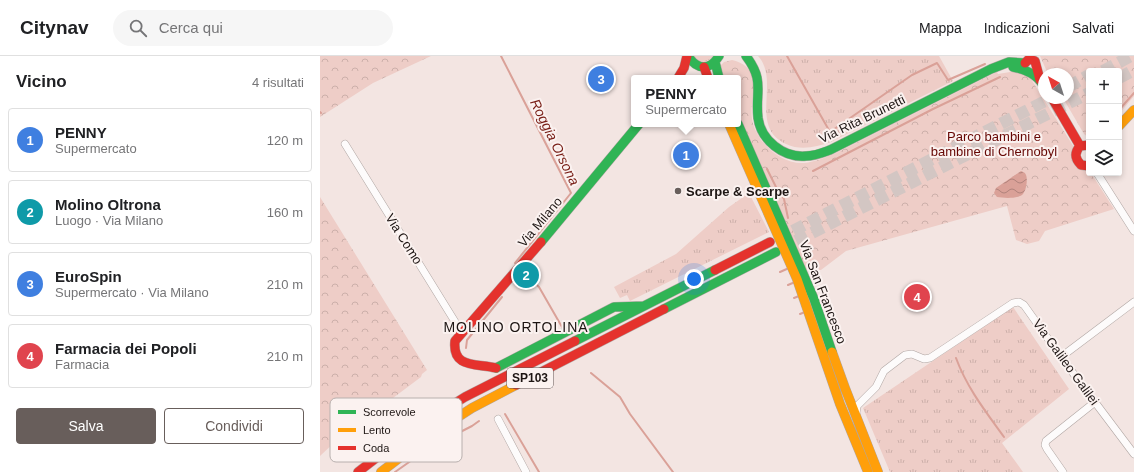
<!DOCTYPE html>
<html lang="it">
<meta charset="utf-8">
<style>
:root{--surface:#fff;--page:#f6f6f6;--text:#202124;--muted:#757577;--line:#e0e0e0;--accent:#685e5b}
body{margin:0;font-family:Arial,sans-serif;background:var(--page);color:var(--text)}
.controls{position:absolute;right:12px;top:12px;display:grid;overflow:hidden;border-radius:4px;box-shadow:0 2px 6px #0003}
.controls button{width:36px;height:36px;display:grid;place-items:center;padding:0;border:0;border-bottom:1px solid var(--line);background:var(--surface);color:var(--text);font:20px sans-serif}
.compass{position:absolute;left:718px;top:12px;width:36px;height:36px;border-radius:50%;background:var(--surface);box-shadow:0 2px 6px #0003;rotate:321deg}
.you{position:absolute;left:374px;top:223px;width:14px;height:14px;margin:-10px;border:3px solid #fff;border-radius:50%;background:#1a73e8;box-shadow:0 0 0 6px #1a73e833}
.badge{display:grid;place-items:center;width:26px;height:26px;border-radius:50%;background:var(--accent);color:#fff;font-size:13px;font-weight:700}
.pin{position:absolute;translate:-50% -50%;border:2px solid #fff;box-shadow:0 1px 4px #0006}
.popup{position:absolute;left:311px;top:19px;width:110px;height:52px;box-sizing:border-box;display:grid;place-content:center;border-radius:4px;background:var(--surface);filter:drop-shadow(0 1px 3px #0005);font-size:13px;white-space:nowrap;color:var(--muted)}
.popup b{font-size:15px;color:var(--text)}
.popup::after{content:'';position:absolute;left:50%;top:100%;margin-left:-8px;border:8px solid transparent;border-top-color:var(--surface)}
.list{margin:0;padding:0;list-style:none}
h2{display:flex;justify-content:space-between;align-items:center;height:52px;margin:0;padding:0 16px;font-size:17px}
h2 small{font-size:13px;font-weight:400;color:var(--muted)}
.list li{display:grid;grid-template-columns:26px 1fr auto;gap:12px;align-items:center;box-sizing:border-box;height:64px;margin:0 8px 8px;padding:0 8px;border:1px solid var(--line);border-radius:4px}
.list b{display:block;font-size:15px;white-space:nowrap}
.list p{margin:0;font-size:13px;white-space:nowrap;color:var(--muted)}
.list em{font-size:13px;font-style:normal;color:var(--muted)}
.actions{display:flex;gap:8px;padding:12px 16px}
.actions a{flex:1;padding:9px 0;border:1px solid var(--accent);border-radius:4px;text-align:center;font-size:14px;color:var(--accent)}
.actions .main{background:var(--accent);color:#fff}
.icon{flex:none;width:22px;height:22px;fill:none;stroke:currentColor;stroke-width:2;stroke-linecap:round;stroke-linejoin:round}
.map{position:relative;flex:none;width:814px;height:416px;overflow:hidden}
header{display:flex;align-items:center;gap:24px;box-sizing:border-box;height:56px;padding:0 20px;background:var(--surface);border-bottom:1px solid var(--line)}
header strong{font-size:19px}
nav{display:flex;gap:22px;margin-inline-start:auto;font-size:14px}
.search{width:280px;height:36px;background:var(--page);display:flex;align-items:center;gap:10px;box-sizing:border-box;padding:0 14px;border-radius:22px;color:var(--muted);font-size:15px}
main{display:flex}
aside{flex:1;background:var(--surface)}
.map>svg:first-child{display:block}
.grass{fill:url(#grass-tufts)}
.forest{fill:url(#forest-crowns)}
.water{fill:url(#water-waves)}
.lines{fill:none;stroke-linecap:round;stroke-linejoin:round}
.stream{stroke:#daa198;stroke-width:2}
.highway-tunnel{stroke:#d3c6c3;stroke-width:12;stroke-dasharray:12 6;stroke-linecap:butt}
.street-casing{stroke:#b0a6a3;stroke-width:8}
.fast-casing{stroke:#b0a6a3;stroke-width:10}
.slow-casing{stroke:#b0a6a3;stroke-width:10}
.jam-casing{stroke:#b0a6a3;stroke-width:10}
.street{stroke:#fdfbfb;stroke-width:7}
.fast{stroke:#30b455;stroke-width:9}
.slow{stroke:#ff9f0a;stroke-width:9}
.jam{stroke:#e5322d;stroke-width:9}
.poi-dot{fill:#685e5b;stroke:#fbf2f0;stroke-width:1.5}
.labels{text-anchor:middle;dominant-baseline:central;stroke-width:4;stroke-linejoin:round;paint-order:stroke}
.shield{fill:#fbf2f0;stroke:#605755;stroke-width:1}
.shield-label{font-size:12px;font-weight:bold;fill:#1d1513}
.street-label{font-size:13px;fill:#1d1513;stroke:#fbf2f0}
.park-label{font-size:13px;fill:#660704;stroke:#fbf2f0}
.poi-label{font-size:13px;font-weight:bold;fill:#1d1513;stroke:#fbf2f0;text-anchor:start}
.water-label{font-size:14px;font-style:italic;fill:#771c14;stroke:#fbf2f0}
.neighbourhood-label{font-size:14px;letter-spacing:1px;fill:#1d1513;stroke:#fbf2f0}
.key{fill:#fbf2f0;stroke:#b8b0ae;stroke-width:1}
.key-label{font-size:11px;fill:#1d1513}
</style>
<header>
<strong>Citynav</strong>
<div class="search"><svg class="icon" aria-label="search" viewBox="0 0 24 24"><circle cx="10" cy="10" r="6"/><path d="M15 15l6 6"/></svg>Cerca qui</div>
<nav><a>Mappa</a><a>Indicazioni</a><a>Salvati</a></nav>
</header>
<main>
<aside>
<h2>Vicino<small>4 risultati</small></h2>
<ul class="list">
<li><span class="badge" style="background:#3f7fe0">1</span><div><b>PENNY</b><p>Supermercato</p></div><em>120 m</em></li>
<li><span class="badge" style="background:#0f9aa8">2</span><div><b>Molino Oltrona</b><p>Luogo · Via Milano</p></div><em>160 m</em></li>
<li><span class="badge" style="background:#3f7fe0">3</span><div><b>EuroSpin</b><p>Supermercato · Via Milano</p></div><em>210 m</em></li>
<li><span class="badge" style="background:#e0444e">4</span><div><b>Farmacia dei Popoli</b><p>Farmacia</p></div><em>210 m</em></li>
</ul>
<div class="actions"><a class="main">Salva</a><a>Condividi</a></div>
</aside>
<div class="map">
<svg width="814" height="416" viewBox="0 0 814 416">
<defs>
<pattern id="grass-tufts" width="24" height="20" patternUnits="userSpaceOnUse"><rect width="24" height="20" fill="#eecdc7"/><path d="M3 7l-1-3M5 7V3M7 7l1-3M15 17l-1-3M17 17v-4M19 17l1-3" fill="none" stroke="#ccafaa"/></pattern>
<pattern id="forest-crowns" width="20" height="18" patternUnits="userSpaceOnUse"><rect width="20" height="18" fill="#eecdc7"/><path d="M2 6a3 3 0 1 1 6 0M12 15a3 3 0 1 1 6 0" fill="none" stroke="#ccafaa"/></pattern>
<pattern id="water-waves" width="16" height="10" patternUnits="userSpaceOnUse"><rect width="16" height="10" fill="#daa198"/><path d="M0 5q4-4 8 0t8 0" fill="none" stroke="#b0827b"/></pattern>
</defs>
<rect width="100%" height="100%" fill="#f3e5e2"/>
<path class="grass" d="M373,0H393C387,8 380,7 373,0Z
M438,0H619L633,25L511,86C496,91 481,95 466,88C428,71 461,25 438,0Z
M429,137L449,176L310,245L307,239L300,242L294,231L356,198L409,151Z
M693,251L749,333L682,387L703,416H570L543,352Z"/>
<path class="forest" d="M0,0H111L53,27L0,61Z
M720,0H814V40L799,58V15H769V82L764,78L743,42H748V18H728Z
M412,4C420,6 427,9 431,17C436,31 430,48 432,63C436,86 460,108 484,107C495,106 506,101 516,97L677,16L678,18L696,15L711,21V23L769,115V117H771L794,153L725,175L719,185L707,188L696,184L687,150L526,195L501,214L483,213L418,64V22H402L401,9L404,6Z
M0,141L107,314L102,318L101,321L17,384L0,400Z"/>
<path class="water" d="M701,115C703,116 705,116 706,119C708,124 706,136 702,139C696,143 683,142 677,141L674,137L676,132Z"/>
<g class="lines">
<path class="stream" d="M181,0L251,137L195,207L197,209
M467,0L510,76L592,19L617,7L628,24L665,8
M799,54L814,37
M0,56L1,57
M447,113L457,133L464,143L468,162
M493,115L613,53L680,21
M201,214L219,231L242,271
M460,216L469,212
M468,229L475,226
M474,242L479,240
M480,258L485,256
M146,292L147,284L182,241
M636,302C647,332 666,356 684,381
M271,317L300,341L310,358L353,416
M185,358L219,416
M75,416L109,392L152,370L159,365"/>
<path class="highway-tunnel" d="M783,15L811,0
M799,22L814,14
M748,31L769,19
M457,183L731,42
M460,193L769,37"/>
<g class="street-casing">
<path id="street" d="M25,88L142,277
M777,117L814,175
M741,301L814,246
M536,358L537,350L556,331L564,315L585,299L592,298L604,303L610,302L693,247L699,246L704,249L741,301L814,398
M178,363L206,416
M743,416L727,393L725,389L726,385L775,346"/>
</g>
<g class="fast-casing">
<path id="fast" d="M368,0C377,14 390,15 399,0
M426,0C445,25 435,35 438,62C441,84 463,102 486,100C495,100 502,97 510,94L671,13L689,6L705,7
M395,6L399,22
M693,11C707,14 716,18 724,30
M418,68L494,243L512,296
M221,186L319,68
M344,253L456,196
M255,285L395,214
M176,312L294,251L324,250"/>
</g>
<g class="slow-casing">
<path id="slow" d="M409,68L477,223L520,348L548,416
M799,70L814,54
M512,296L525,332L558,416
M61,416L104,383L152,352L196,329"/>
</g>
<g class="jam-casing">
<path id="jam" d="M705,7L709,3L715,5L720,24
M384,11L388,22
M358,22L364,12L367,0
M732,42L760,90
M769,89L760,90C754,97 755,103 761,109L769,110
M395,214L450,186
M176,312C157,307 132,313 135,285L221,186
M196,329L344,253
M38,416L95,372L145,341L255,285"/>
</g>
<use href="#street" class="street"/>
<use href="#fast" class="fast"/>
<use href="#slow" class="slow"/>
<use href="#jam" class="jam"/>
</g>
<circle class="poi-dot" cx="358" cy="135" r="4"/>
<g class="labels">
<rect class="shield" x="187" y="312" width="46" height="20" rx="3"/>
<g class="shield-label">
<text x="210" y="322">SP103</text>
</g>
<g class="street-label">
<text transform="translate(542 63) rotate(-26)">Via Rita Brunetti</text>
<text transform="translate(220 166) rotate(-50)">Via Milano</text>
<text transform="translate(84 183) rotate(58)">Via Como</text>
<text transform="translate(503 236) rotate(69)">Via San Francesco</text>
<text transform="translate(746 306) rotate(54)">Via Galileo Galilei</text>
</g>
<g class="park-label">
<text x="674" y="80">Parco bambini e<tspan x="674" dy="15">bambine di Chernobyl</tspan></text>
</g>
<g class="poi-label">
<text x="366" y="135">Scarpe &amp; Scarpe</text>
</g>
<g class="water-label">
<text transform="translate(235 86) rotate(64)">Roggia Orsona</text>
</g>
<g class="neighbourhood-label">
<text x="196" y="271">MOLINO ORTOLINA</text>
</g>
</g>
<rect x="10" y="342" width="132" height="64" rx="6" class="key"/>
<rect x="18" y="354" width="18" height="4" fill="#30b455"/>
<rect x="18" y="372" width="18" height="4" fill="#ff9f0a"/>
<rect x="18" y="390" width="18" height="4" fill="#e5322d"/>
<g class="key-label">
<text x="43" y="360">Scorrevole</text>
<text x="43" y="378">Lento</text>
<text x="43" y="396">Coda</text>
</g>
</svg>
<div class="controls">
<button>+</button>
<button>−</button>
<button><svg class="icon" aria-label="layers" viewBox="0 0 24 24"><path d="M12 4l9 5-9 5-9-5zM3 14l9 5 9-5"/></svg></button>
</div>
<svg class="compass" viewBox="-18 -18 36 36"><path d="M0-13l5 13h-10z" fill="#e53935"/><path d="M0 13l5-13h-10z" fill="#757577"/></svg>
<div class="you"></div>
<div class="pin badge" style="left:366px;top:99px;background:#3f7fe0">1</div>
<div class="popup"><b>PENNY</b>Supermercato</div>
<div class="pin badge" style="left:206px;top:219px;background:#0f9aa8">2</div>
<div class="pin badge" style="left:281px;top:23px;background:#3f7fe0">3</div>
<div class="pin badge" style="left:597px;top:241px;background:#e0444e">4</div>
</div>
</main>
